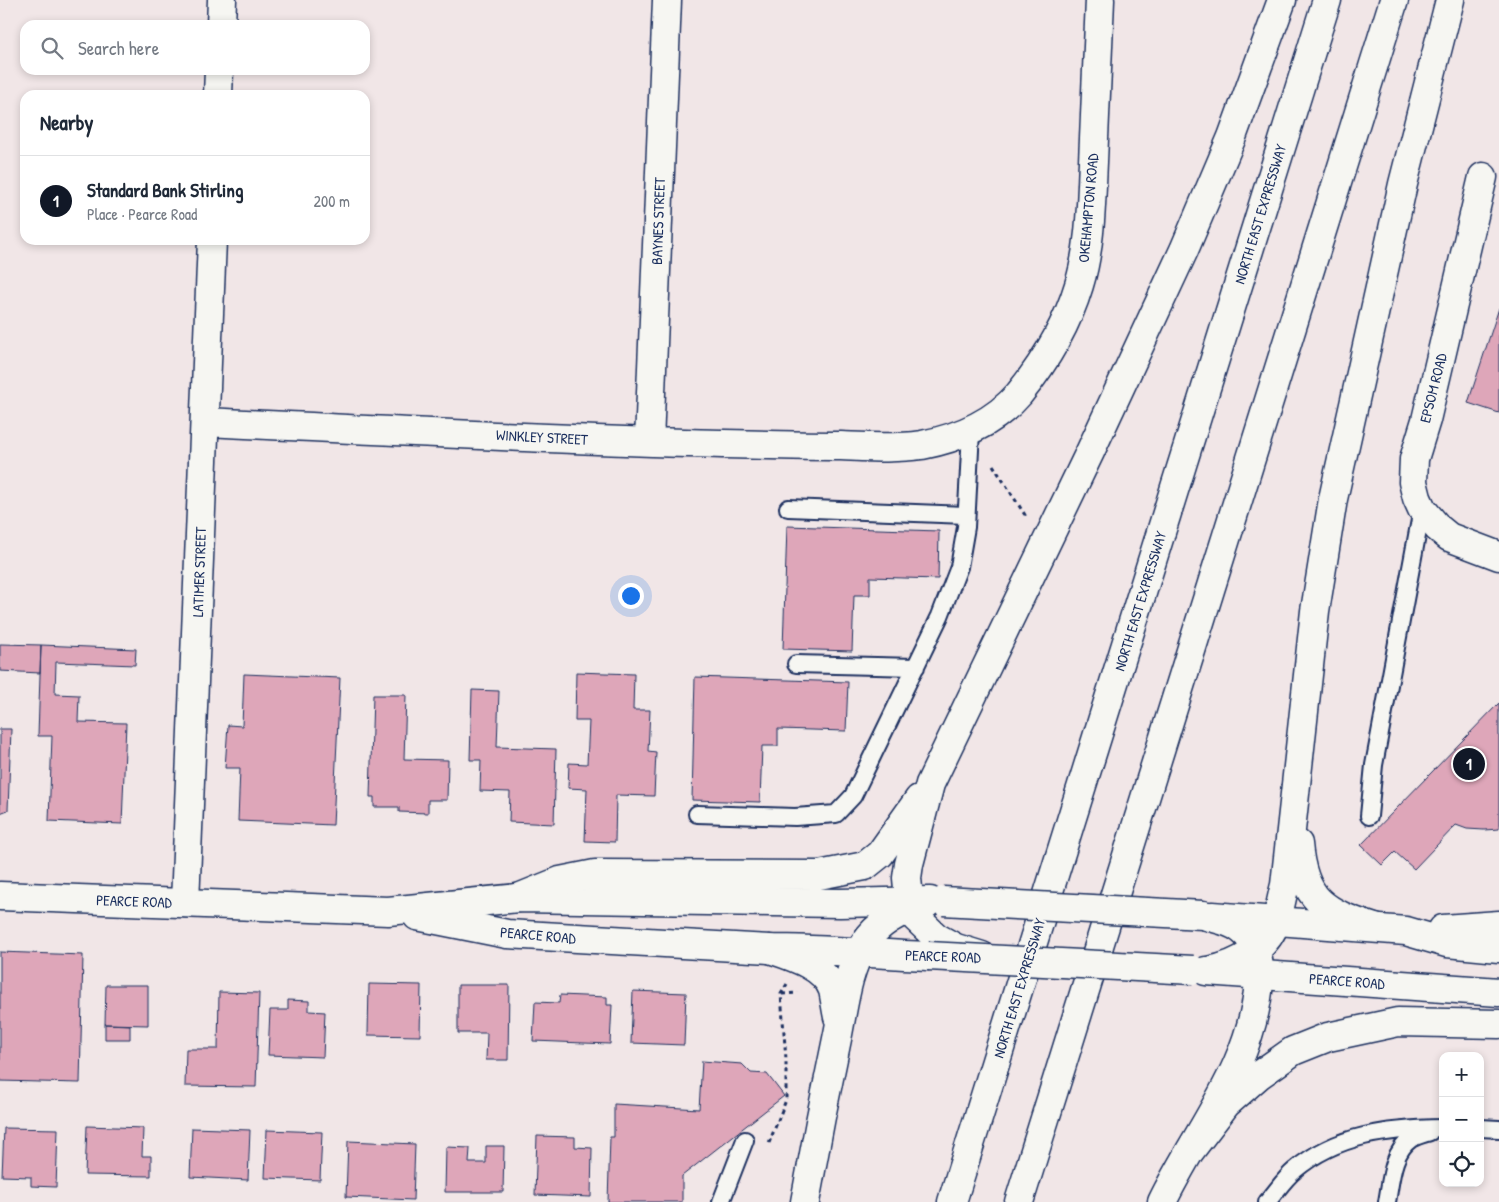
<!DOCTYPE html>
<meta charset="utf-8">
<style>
:root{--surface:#fff;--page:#f2f2f3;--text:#1f2937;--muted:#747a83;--line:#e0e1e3;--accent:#111827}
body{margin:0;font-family:"Patrick Hand",sans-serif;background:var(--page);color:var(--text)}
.controls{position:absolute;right:15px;bottom:15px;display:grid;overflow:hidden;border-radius:10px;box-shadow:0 2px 8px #0003}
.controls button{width:45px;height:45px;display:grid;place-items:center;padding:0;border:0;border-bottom:1px solid var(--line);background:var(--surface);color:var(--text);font:25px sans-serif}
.you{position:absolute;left:630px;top:595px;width:18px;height:18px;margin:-12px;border:4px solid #fff;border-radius:50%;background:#1a73e8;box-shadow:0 0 0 8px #1a73e833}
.badge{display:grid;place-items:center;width:32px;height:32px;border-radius:50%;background:var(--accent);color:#fff;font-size:16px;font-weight:700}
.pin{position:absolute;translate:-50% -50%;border:2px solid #fff;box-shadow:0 1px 5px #0006}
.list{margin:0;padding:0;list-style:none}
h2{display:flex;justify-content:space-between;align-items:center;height:65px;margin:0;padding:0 20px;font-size:21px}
h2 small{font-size:16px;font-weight:400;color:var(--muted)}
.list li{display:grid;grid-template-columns:32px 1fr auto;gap:15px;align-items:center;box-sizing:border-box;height:90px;padding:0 20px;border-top:1px solid var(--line)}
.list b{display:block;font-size:19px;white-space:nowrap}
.list p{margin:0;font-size:16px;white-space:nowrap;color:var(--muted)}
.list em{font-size:16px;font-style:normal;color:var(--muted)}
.icon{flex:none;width:28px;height:28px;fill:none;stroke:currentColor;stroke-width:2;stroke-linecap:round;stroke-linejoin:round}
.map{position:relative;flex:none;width:1499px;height:1202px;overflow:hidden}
.search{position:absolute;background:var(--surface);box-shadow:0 2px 8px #0003;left:20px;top:20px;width:350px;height:55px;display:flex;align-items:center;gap:12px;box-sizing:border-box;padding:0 18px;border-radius:15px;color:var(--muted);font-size:19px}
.panel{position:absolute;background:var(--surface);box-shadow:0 2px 8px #0003;left:20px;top:90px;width:350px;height:155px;border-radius:15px}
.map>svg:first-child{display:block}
.building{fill:#dea6b9;stroke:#1b2f5e}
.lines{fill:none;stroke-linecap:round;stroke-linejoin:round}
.service-casing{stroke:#1b2f5e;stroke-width:20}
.minor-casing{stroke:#1b2f5e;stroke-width:31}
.primary-casing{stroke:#1b2f5e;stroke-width:31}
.trunk-casing{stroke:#1b2f5e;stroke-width:31}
.path{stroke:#1b2f5e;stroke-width:3;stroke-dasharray:4 4;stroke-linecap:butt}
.service{stroke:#f6f6f2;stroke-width:16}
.minor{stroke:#f6f6f2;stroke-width:28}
.primary{stroke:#f6f6f2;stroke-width:28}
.trunk{stroke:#f6f6f2;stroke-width:28}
.primary-bridge-casing{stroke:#1b2f5e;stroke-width:31;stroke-linecap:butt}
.primary-bridge{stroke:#f6f6f2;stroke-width:28}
.labels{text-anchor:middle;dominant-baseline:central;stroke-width:5;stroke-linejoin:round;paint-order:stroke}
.street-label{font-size:15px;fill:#1b2f5e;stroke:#f6f6f2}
</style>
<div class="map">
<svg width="1499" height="1202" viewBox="0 0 1499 1202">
<rect width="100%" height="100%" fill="#f1e6e7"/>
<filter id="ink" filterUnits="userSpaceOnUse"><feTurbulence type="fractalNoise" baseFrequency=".02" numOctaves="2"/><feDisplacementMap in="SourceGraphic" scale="10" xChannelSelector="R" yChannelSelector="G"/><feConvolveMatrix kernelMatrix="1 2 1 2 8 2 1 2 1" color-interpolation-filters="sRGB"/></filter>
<g filter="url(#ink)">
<path class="building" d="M1499,308V413L1468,403Z
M787,526L939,531L938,579L870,577V595H854L852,651L783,649Z
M0,644L41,645L40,673L0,671Z
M41,645L136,649L135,665L56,662L55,694L79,695L78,722L126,723L122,824L49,821L52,736H38Z
M576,672L634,674L633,710H650L648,751L656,752L654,796L616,795L615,842L585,841L587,789L568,788L569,763L587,764L589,721H575Z
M244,674L340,678L333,825L238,821L240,768H225L228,725L242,726Z
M695,677L848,682L846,731L778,729V746H762L760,802L692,800Z
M472,690L499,691L497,747L556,749L554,824L509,822L510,792L480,791L481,760H470Z
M373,695H406L404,759L448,760L447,800H428V813L399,812V807H374V797H370Z
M1499,703V829L1484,830L1467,829L1456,825L1414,869L1395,852L1382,865L1361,845Z
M0,729H11L8,810L0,813Z
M0,952L83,955L80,1083L0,1081Z
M369,984L421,985L420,1036L368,1035Z
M106,985H148V1025L105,1024Z
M458,985H509L508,1060H486L487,1033H458Z
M633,991L686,993L684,1045L631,1043Z
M219,992L259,993L256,1087L185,1086L186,1049H218Z
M560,995L607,997V1005H612L610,1044L533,1041L535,1002L559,1003Z
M288,1000L309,1001V1011L325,1012L323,1057L268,1055L270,1010H288Z
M105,1024L130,1025V1039H105Z
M702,1061L742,1064L751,1073L767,1074L784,1096L682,1176V1202H608L610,1137H614V1104L699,1109Z
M87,1126L143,1128L142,1156H151V1176L85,1175Z
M4,1128L58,1129L56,1187L31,1186V1177L2,1176Z
M192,1128L250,1130L248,1180L190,1177Z
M267,1130L322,1132L320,1180L265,1178Z
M537,1136L575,1137V1147L592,1148L591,1197L535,1195Z
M348,1141L415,1144L413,1200L346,1197Z
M486,1146H504L503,1192H445L446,1147L470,1148L469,1163H486Z"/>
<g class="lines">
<g class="service-casing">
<path id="service" d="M788,508L966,515
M796,664L916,667
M697,814L795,817L836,814L853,796L940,616L959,567L966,527L971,431
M1369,816L1374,765L1422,509
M1480,1128L1499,1129
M721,1202L745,1140
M1267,1202C1276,1192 1284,1179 1295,1170C1337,1134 1389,1129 1443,1128
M1387,1202C1391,1181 1392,1152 1411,1139C1416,1136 1424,1134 1430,1132"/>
</g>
<g class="minor-casing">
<path id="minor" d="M221,25L222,0
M218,95L219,70
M1483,177L1426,420L1414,459L1413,482L1417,498L1422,509L1438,528L1449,537L1499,556
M205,422C378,430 550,440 722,444C762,445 801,446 841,446C867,447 895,449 922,445C958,438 994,423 1019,394C1045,362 1067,325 1079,285C1091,246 1091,203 1093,162C1095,108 1098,54 1100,0
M649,442L667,0
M185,903L212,240"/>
</g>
<g class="primary-casing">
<path id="primary" d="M0,896L388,911L518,898L840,903L930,901
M417,916L507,934L770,949C823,949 876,954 928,956
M1212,916L1406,931L1447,943L1499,948
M1443,929L1499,925
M1206,971L1499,992"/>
</g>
<g class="trunk-casing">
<path id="trunk" d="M1298,844C1303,901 1324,912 1375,928
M518,898L560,881L595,874L819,875L865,866L880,854L919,799
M770,949C791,956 825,966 833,990C835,999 836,1008 838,1017
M982,956L956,948L936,937L916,918L910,909L907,878L909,864L930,784L1090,452L1184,250L1232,137L1282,0
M1209,971C1239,965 1267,949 1277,919C1280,908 1282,896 1285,885L1315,611L1333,499L1403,184L1450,0
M1190,1151L1226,1104L1259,1075L1293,1051L1328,1037L1398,1022L1499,1024
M805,1202C815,1146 826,1090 838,1034C844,1004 847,971 864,944C878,922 902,910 926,904
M952,1202L1327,0
M1019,1202L1394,0
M1162,1202C1198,1128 1252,1067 1259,982C1260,963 1258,942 1242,930C1232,921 1216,919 1203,915"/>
</g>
<path class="path" d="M993,465L1025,515L1024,518
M782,994L798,993
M769,1143L786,1100V1059L781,994L787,984"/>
<use href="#service" class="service"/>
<use href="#minor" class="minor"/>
<use href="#primary" class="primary"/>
<use href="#trunk" class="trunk"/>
<g class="primary-bridge-casing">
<path id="primary-bridge" d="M943,901L1203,915
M928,956L1193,970"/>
</g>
<use href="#primary-bridge" class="primary-bridge"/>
</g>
</g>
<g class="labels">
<g class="street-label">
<text transform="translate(1088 208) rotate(-85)">OKEHAMPTON ROAD</text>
<text transform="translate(1260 214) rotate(-73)">NORTH EAST EXPRESSWAY</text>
<text transform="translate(658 221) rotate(-88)">BAYNES STREET</text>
<text transform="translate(1433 388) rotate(-76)">EPSOM ROAD</text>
<text transform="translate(542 437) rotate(3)">WINKLEY STREET</text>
<text transform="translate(199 572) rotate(-88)">LATIMER STREET</text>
<text transform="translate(1140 601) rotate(-73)">NORTH EAST EXPRESSWAY</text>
<text transform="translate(134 901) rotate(2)">PEARCE ROAD</text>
<text transform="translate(538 935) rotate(5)">PEARCE ROAD</text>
<text transform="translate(943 956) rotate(2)">PEARCE ROAD</text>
<text transform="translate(1347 981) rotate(4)">PEARCE ROAD</text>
<text transform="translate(1019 988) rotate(-73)">NORTH EAST EXPRESSWAY</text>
</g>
</g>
</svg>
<div class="controls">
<button>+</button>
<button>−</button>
<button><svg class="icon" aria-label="locate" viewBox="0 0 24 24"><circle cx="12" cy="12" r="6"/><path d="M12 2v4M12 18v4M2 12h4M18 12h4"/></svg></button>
</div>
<div class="you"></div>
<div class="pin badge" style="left:1469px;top:764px">1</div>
<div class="search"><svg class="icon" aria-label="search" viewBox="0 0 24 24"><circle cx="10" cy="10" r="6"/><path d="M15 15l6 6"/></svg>Search here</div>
<section class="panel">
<h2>Nearby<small></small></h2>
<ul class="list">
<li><span class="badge">1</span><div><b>Standard Bank Stirling</b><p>Place · Pearce Road</p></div><em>200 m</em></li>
</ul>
</section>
</div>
